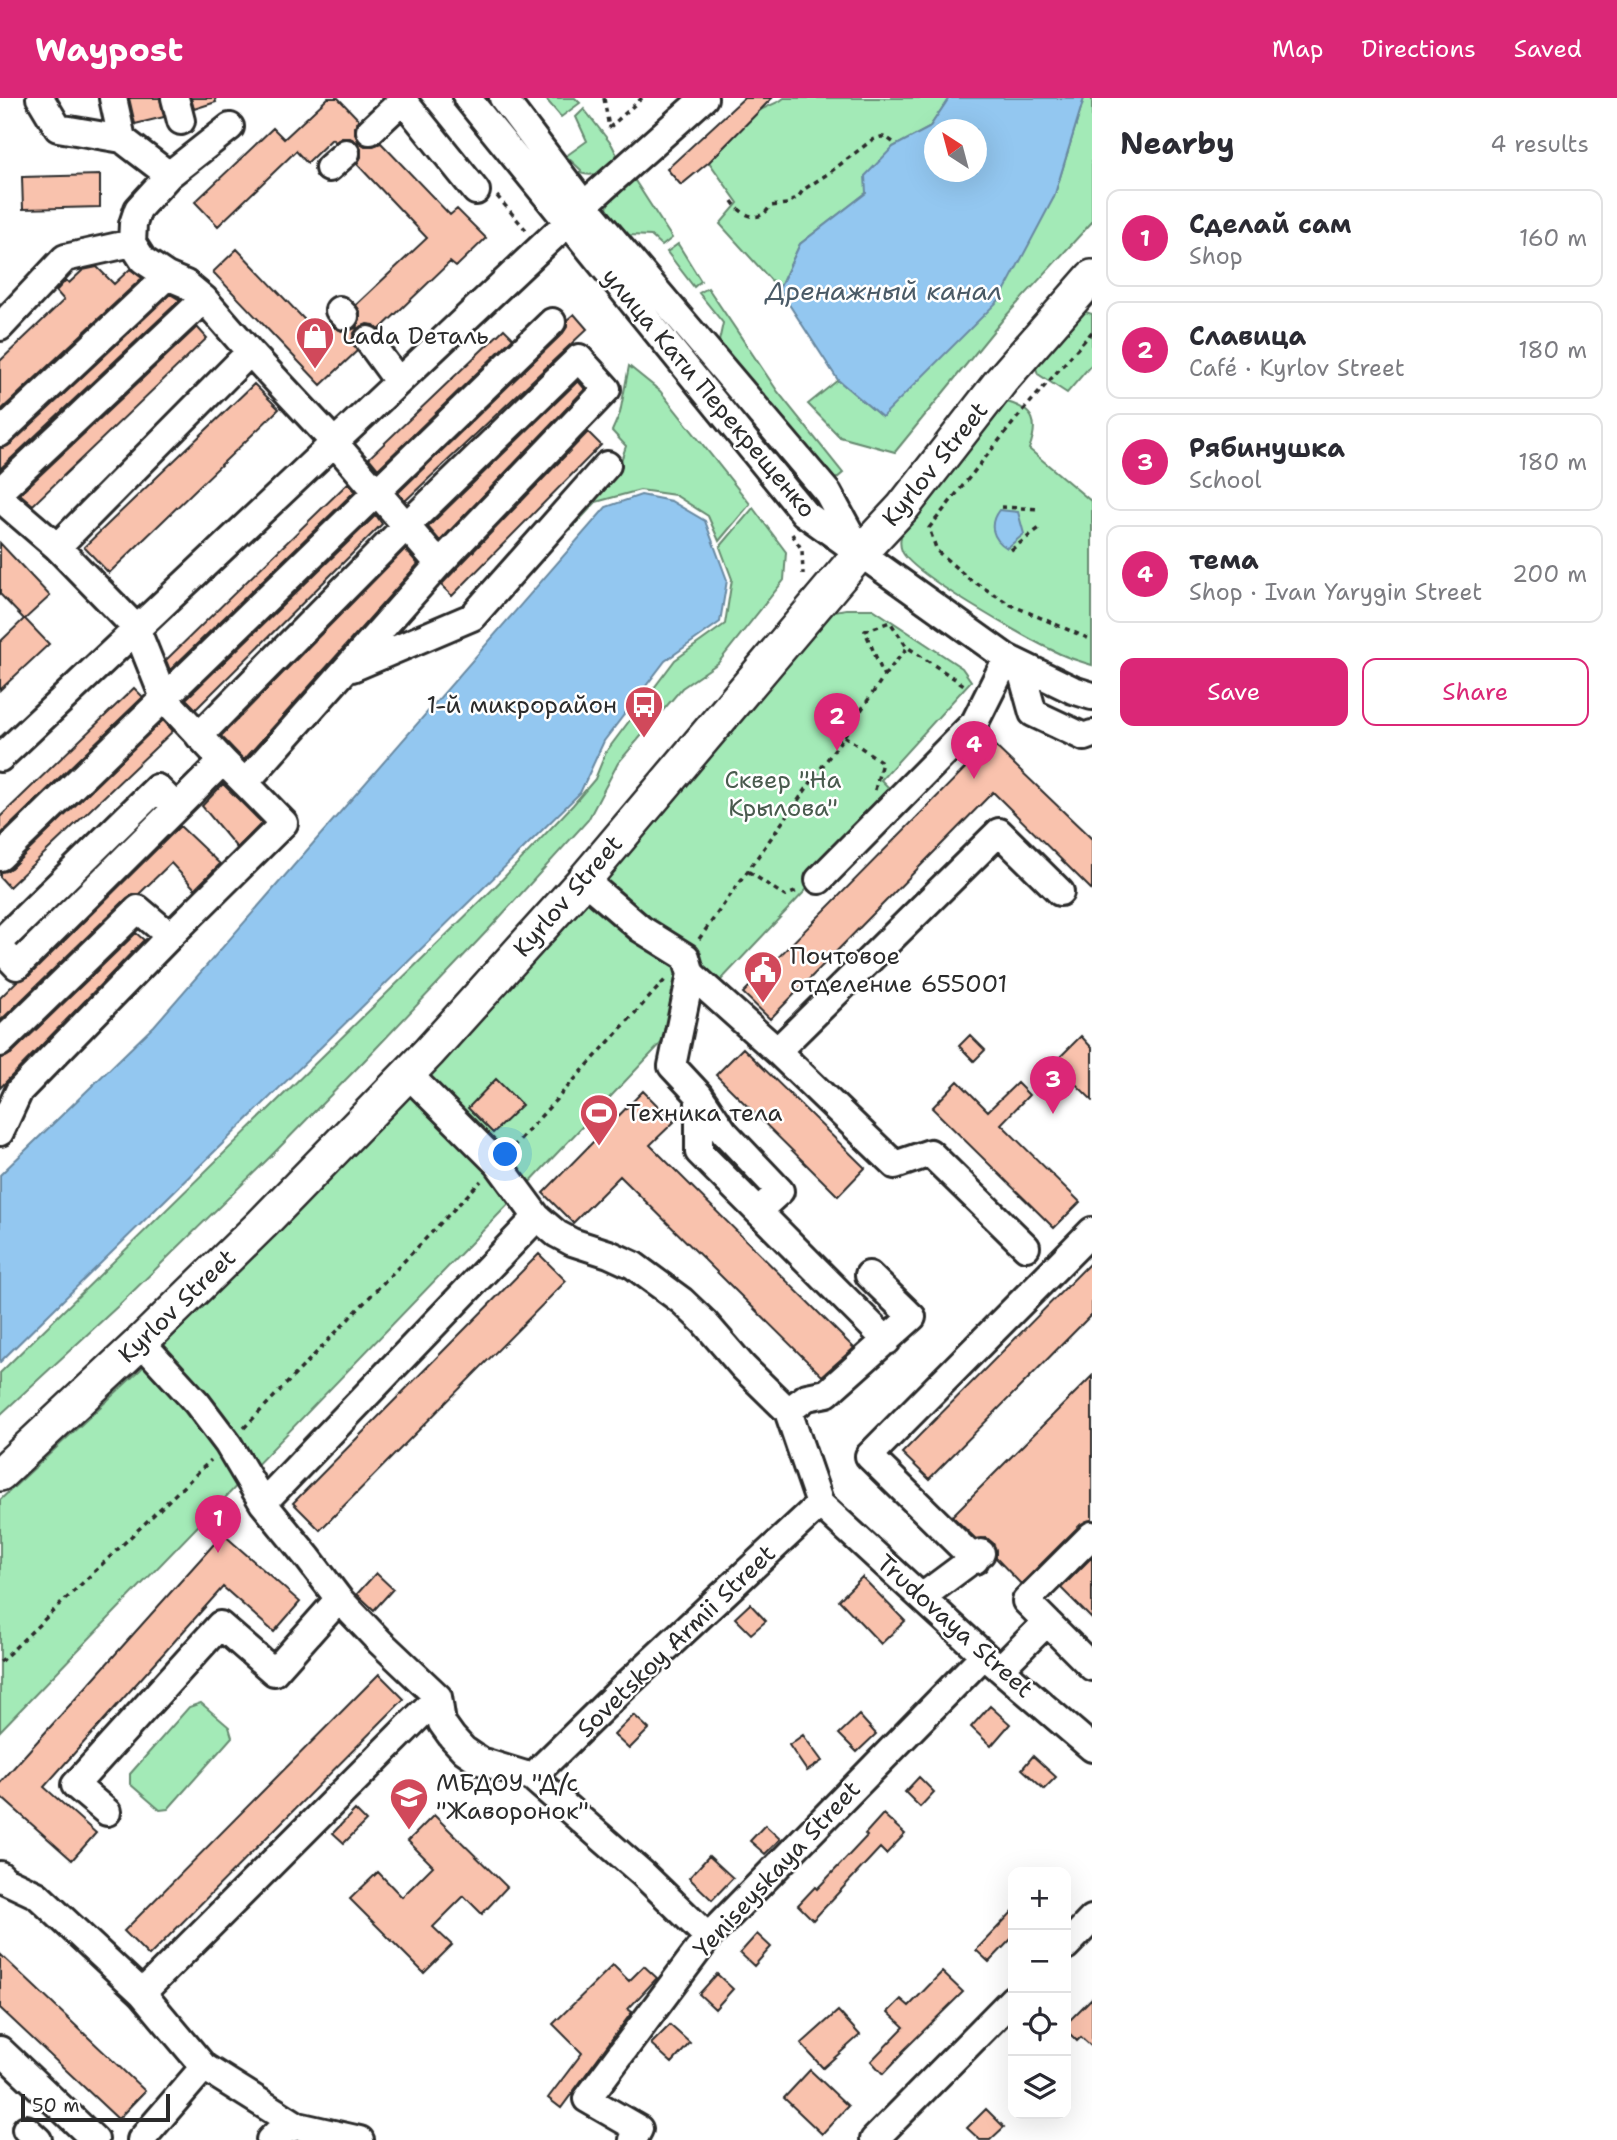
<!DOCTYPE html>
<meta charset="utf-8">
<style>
:root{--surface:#fff;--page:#f2f2f3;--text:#2b2b33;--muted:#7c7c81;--line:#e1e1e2;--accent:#db2777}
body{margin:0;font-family:"Shantell Sans",sans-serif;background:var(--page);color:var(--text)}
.controls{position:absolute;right:21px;bottom:21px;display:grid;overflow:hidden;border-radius:14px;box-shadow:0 7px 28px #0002}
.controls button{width:63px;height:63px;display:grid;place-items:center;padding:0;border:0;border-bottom:2px solid var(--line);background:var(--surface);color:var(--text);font:35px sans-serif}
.compass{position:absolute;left:924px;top:21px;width:63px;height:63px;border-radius:50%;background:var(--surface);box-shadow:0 7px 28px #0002;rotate:324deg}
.scale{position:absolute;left:21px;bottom:18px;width:149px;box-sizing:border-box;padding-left:7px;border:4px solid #2b2b2b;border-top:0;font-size:19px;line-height:24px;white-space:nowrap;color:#2b2b2b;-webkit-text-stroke:5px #fff;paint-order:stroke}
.you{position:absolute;left:506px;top:1057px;width:24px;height:24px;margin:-18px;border:5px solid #fff;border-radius:50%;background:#1a73e8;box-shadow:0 0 0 10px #1a73e833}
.badge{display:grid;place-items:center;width:46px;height:46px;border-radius:50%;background:var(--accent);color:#fff;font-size:23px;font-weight:700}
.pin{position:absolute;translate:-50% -58px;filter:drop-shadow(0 2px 4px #0008)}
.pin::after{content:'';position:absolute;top:37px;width:24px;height:21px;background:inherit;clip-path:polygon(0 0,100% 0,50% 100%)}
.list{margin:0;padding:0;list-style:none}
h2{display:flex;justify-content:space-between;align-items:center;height:91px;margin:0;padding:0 28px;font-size:30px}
h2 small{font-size:23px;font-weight:400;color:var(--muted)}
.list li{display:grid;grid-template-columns:46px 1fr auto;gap:21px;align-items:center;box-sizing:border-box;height:98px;margin:0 14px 14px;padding:0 14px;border:2px solid var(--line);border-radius:14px}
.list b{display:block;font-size:26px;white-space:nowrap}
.list p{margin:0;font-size:23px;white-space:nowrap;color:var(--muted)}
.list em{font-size:23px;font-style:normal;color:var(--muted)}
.actions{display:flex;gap:14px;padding:21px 28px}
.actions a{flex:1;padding:16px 0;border:2px solid var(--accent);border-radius:14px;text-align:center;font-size:24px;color:var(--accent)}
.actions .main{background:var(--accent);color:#fff}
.icon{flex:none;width:38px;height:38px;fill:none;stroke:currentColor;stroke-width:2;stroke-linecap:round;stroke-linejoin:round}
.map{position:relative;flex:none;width:1092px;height:2042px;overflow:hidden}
header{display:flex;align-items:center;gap:42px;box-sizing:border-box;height:98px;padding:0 35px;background:var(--accent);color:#fff}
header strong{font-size:33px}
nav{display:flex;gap:38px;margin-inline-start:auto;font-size:24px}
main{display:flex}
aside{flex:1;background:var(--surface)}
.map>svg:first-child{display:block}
.green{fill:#a3eab7;stroke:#678a71;stroke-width:2}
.water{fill:#93c7f0;stroke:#6989a1;stroke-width:2;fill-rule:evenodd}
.building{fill:#f9c2ad;stroke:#2b2b2b;stroke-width:2}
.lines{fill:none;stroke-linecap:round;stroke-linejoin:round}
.minor-casing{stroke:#2b2b2b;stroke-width:32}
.major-casing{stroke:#2b2b2b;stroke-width:38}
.path{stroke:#2b2b2b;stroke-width:3.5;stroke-dasharray:5 5;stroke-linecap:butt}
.minor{stroke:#fff;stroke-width:26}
.major{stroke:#fff;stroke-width:33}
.labels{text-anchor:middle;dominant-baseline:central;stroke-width:5;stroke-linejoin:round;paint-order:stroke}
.poi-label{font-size:24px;fill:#2b2b2b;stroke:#fff;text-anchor:start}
.street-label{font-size:24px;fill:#2b2b2b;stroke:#fff}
.park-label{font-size:24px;fill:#495b4e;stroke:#fff}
.water-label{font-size:26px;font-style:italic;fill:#4a5a66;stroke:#fff}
</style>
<header>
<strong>Waypost</strong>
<nav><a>Map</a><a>Directions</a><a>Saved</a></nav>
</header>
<main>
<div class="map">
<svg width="1092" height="2042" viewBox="0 0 1092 2042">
<rect width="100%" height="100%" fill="#fff"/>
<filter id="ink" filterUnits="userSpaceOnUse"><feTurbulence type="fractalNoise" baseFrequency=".0143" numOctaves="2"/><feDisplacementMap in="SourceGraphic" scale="14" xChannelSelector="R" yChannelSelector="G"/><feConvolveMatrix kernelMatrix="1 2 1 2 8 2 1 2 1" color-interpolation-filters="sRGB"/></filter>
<g filter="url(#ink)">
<path class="green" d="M545,0H575L580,5L561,19Z
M784,0H949L929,30L893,49L866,95L800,146L779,191L720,126L738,105L709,64L760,12L780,3Z
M1084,0H1092V124L1004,220L895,354L840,339L808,306L838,282L882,319L1054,99Z
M584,11L612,47L618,59C607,71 598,81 580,75L581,72L566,58L587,43L576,19Z
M630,75L672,140L662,148L651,138L629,137L607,112L609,98Z
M678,146L701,183L694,189L667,154Z
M708,190L778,294L843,375L831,385L718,248L723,225L699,195Z
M1079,212L1092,216V266L1067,295L1038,276L1034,264Z
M629,268L660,293L750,406L719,443L708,418L675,397L640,392L596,404L572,430L576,409L620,366L626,348L612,333L620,315Z
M1007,304C1035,312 1039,325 1029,351L1092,404V567C1080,563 1067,560 1056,554C1029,542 910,475 902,453C898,444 902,435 905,426L998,309Z
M753,410L786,454L784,482L718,565L682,590L618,665L588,722L489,831L363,964L270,1059L118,1208L0,1317V1275L492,792L573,707L595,681L606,654L675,562L725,526L732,481L720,449Z
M846,511H873L962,570L971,583L881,682L896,697L526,1088L0,1633V1402L140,1272L405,1000L829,514Z
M201,1605L229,1629L232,1639L168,1711L160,1712L130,1686V1676L189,1609Z"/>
<path class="water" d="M949,0H1084L1054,99L1000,201L882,319L838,282L779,191L800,146L866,95L865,78L893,49L929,30ZM934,32H976V74H934Z
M641,397L671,403L705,423L727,482L720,524L665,563L604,643L580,695L0,1264V1077L154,928L606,409Z
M999,412L1018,414L1024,436L1007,450C992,441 988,426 999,412Z"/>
<path class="building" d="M129,0H160L164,19L135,26Z
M191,0H215L216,4L194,11Z
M328,0H338L359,22L355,29V36L359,44L365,48H373L381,45L450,117L457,111L486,140L456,169L450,164L379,232L374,227L367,226L358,230L354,235L352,243L357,253L321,287L213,174L237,151L322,240L334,229L342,233H348L356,230L360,221V213L356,207L427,140L357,66L361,59V51L357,44L350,40H342L335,44L332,41L307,65L296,53L218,128L195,104L273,30L284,41Z
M744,0H772L709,64L681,87L667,71Z
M100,77V109L23,111L22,79Z
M97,169L114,186L130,171L142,180L0,313V263L64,202L56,193L66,182L69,185L83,172Z
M170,196L180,202L0,371V350L11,346Z
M574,216L587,231L405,403L398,395L563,235L567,229V222Z
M197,229L207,240L33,407L20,396Z
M504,231L513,240L378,371L369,360Z
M578,283L585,291L440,443L428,429Z
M254,286L279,311L109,475L84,449Z
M588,334L601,347L452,498L441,487Z
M348,385L355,393L170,572L166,562Z
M376,417L382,426L196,611L186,601Z
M0,445L50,498L25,521L49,546L0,592V544L24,521L0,496Z
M405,451L418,466L244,662L221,638Z
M134,590L143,599L0,737V719Z
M163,622L173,633L9,789L0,779V774L11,770Z
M991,644L1092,741V792L993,694L770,921L743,895Z
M223,686L262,725L237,750L202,708Z
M180,728L220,766L195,791L171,765L139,796H133L127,800L0,923V900L17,883L28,879Z
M136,835L144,842L0,990V960L11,956Z
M970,937L985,952L974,963L959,948Z
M1081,938L1092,950V1002L1054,965Z
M743,950L865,1070L838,1098L716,977Z
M496,981L522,1007L493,1035L468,1010Z
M958,983L988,1013L1017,985L1029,997L1001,1026L1080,1104L1054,1130L932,1010Z
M643,993L674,1024L650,1047L854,1250L822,1278L620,1078L573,1125L543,1095Z
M539,1156L566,1183L320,1432L293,1405Z
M1092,1163V1216L929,1381L902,1355Z
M1092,1278V1422L1081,1426L1021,1486L996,1460V1452L993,1445L987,1440L976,1441L952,1418Z
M223,1436L300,1504L274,1534L223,1489L44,1689L96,1735L72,1762L0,1698V1685Z
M1092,1459V1521L1061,1490Z
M376,1475L393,1491L374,1512L357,1496Z
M862,1479L905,1523L881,1546L839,1502Z
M750,1506L766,1523L751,1536L735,1520Z
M379,1576L404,1601L149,1858L124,1833Z
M990,1608L1010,1626L991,1648L971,1629Z
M634,1617L649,1631L629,1651L614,1637Z
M859,1617L876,1636L857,1654L839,1636Z
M803,1637L822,1663L807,1673L789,1647Z
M1033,1658L1056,1679L1044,1691L1022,1671Z
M919,1679L934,1694L920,1709L905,1694Z
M355,1712L366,1723L344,1745L333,1735Z
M883,1716L905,1736L886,1756L880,1750L813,1822L798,1807L815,1789L817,1791L867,1738L865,1736Z
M434,1717L507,1789L482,1816L464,1798L433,1829L452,1847L424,1875L350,1801L378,1774L402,1799L433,1768L408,1743Z
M765,1727L780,1741L765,1756L750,1743Z
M709,1758L733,1780L712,1802L689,1780Z
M1013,1813V1839L989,1864L976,1852Z
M757,1836L771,1849L754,1868L740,1855Z
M0,1856L145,1993L118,2021L0,1910Z
M613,1867L629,1883L644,1868L657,1880L628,1911L632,1914L561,2010L548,2000L582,1955L553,1926Z
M942,1874L963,1894L902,1954L903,1955L883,1976L871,1963L904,1929L888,1914L901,1901L909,1908Z
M717,1876L733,1891L715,1911L699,1896Z
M1092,1900V1949L1081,1939L1077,1943L1066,1932V1926Z
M838,1913L860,1937L823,1970L801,1946Z
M670,1927L690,1945L672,1965L651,1946Z
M810,1972L848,2008L822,2036L784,2000Z
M986,2011L1004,2029L990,2042H980L967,2030Z"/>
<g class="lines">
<g class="minor-casing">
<path id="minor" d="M40,0L58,30L122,41L169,77L138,111L133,126L132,145L143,162L167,178L186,186L204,201L250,254L333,343L439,466L245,685L223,663
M113,0L122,41
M175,0L181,23
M401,0L476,93
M467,0L804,415L1007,560L1073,592L1092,598
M503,0L584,107L828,395L858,450
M370,33L402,3
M329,70L346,55
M169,77L230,29
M584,107L704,0
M339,212L345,218
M0,229L65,160L132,145
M368,242L398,283
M0,335L167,178
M0,393L204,201
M0,400L57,449L136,530L164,600L223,663L17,868L0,850
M57,449L250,254
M1020,568L1033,615L1084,639L1092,636
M352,570L472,519L607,367
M199,638L406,428L579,260L607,291L439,466
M0,660L567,125
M0,759L552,224
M584,782L641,831L686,859L691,876L777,953L999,734L1060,794
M819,782L975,624L1007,560
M0,844L157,690L176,709
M691,876L672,968L699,997V1054L887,1243
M0,945L138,811L170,838L284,725L245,685
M777,953L895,1067L930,1055L1026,1149
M408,976L498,1066L537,1119L557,1136L572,1144L609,1156L633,1167L682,1203L704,1224L743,1269L788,1313L820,1406L984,1557L1092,1650
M699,997L724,1034L780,1093L758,1113
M0,1034L19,993L170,838
M141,1244L197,1305L228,1346L263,1405L308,1460L339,1501L380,1544L438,1599L442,1625L452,1639L464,1652L480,1663L532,1679L643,1776L708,1839
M788,1313L807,1299L827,1295L912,1219L869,1177
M263,1405L537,1119
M1092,1437L1026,1503L1092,1569
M975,1462L869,1358L1092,1133
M922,1499L981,1455
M1001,1570L1047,1524
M532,1679L623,1590L820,1406
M107,1714L75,1687L220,1527L274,1574L339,1501
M0,1777L5,1782L37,1797L142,1895L204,1969L298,2028L360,2042
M1066,1848L1092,1821
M142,1895L438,1599
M0,1952L95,2042
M26,2031L38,2042
M141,2042L204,1969
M270,2042L277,2035L298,2028
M633,2042L639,2031L587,2001L708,1839L984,1557
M874,2042L1013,1901"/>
</g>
<g class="major-casing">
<path id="major" d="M0,1376L141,1244L262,1126L429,954L584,782L860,455L903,409L1001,283L1092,179"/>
</g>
<path class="path" d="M604,0L609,30
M609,30L642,0
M497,98L526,132
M732,103C741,117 760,127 770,108L787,106L799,98L803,92L829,75L872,42L881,39H886L897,47
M1092,234L1021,315L929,430L937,453L968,480L1011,507L1092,542
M1001,409L1039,411
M792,436L802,452L803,476
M1011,452L1042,428
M884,578L907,550
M844,638L882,664L875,692
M749,774L785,798L800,792
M699,841L844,638L884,578L865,533L890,524L907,549L967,589
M513,1049L665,882
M244,1330L481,1083
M0,1564L211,1362"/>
<use href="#minor" class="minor"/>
<use href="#major" class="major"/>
</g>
</g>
<defs>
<g id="shop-pin" transform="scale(2.0125)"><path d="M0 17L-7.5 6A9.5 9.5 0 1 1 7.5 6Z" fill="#d1495b" stroke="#fff"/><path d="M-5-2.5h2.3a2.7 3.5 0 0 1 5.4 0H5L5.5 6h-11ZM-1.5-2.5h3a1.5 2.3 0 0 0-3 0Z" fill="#fff"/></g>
<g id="bus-pin" transform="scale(2.0125)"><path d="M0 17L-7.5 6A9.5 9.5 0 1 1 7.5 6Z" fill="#d1495b" stroke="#fff"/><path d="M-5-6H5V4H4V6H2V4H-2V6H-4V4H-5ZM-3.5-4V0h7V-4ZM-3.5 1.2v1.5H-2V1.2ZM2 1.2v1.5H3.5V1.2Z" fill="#fff"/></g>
<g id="civic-pin" transform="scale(2.0125)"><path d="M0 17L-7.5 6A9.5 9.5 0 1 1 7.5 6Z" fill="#d1495b" stroke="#fff"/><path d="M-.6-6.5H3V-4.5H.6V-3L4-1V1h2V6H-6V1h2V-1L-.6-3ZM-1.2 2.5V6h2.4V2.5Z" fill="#fff"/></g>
<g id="stadium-pin" transform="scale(2.0125)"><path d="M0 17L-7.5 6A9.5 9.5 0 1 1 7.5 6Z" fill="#d1495b" stroke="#fff"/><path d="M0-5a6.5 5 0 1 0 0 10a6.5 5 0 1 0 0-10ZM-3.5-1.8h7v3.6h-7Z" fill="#fff"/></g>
<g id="school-pin" transform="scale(2.0125)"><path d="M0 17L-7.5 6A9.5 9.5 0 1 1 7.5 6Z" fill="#d1495b" stroke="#fff"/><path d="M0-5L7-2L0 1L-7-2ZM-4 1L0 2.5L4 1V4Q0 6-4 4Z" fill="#fff"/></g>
</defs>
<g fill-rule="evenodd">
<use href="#shop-pin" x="315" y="238"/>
<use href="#bus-pin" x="644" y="607"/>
<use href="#civic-pin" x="763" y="872"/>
<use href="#stadium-pin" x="599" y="1015"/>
<use href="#school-pin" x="409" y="1699"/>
</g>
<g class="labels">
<g class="poi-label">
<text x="342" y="238">Lada Dеталь</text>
<text x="617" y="607" text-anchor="end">1-й микрорайон</text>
<text x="790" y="858">Почтовое<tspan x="790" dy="28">отделение 655001</tspan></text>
<text x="626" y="1015">Техника тела</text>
<text x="436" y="1685">МБДОУ "Д/с<tspan x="436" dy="28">"Жаворонок"</tspan></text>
</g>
<g class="street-label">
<text transform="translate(709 295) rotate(50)">улица Кати Перекрещенко</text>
<text transform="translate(935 366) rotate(-51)">Kyrlov Street</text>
<text transform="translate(568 798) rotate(-49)">Kyrlov Street</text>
<text transform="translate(177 1208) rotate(-44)">Kyrlov Street</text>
<text transform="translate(955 1528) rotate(42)">Trudovaya Street</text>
<text transform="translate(676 1543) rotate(-44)">Sovetskoy Armii Street</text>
<text transform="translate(777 1771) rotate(-47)">Yeniseyskaya Street</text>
</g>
<g class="park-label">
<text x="783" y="682">Сквер "На<tspan x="783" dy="28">Крылова"</tspan></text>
</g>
<g class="water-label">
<text x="884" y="192">Дренажный канал</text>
</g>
</g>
</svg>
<div class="controls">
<button>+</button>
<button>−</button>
<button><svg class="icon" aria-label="locate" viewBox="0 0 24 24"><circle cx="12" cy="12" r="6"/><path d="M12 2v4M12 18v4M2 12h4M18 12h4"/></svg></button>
<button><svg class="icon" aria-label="layers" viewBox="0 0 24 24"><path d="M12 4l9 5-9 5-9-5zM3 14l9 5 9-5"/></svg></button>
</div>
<svg class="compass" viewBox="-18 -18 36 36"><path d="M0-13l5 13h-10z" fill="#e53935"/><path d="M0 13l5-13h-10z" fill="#7c7c81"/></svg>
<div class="scale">50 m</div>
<div class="you"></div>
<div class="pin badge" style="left:218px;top:1455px">1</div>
<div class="pin badge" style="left:837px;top:653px">2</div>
<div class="pin badge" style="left:1053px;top:1016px">3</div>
<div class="pin badge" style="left:974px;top:681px">4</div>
</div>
<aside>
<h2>Nearby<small>4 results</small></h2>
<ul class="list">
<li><span class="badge">1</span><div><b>Сделай сам</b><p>Shop</p></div><em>160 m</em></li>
<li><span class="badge">2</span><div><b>Славица</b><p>Café · Kyrlov Street</p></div><em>180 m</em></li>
<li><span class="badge">3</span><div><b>Рябинушка</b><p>School</p></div><em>180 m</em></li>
<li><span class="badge">4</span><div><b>тема</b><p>Shop · Ivan Yarygin Street</p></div><em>200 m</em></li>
</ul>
<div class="actions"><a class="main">Save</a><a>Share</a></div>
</aside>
</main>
